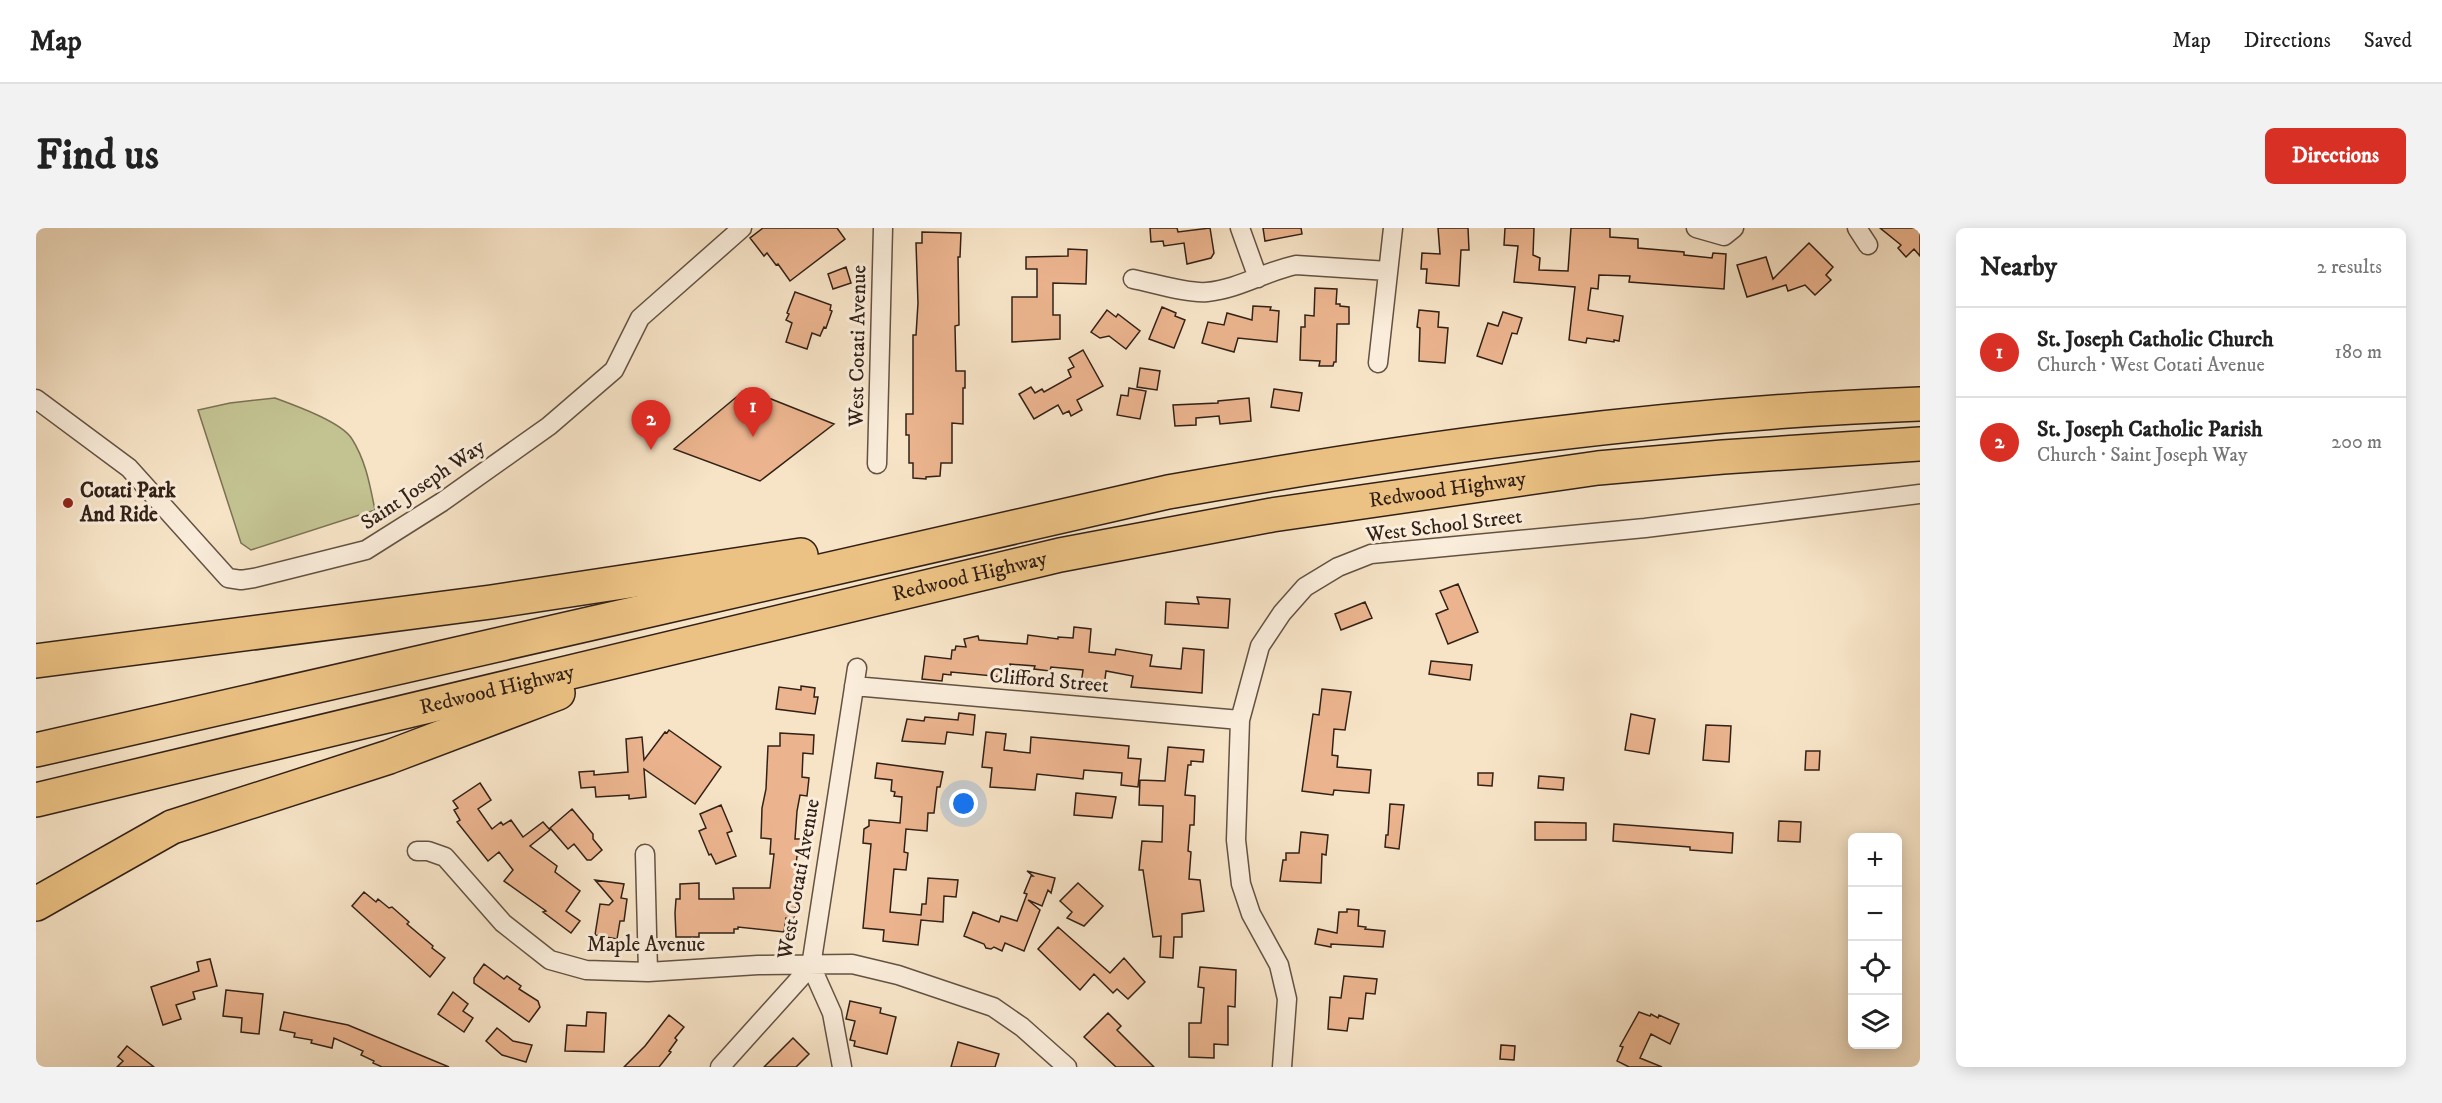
<!DOCTYPE html>
<meta charset="utf-8">
<style>
:root{--surface:#fff;--page:#f2f2f2;--text:#222;--muted:#767676;--line:#e0e0e0;--accent:#d93025}
body{margin:0;font-family:"IM FELL DW Pica",serif;background:var(--page);color:var(--text)}
.controls{position:absolute;right:18px;bottom:18px;display:grid;overflow:hidden;border-radius:9px;box-shadow:0 3px 15px #0003}
.controls button{width:54px;height:54px;display:grid;place-items:center;padding:0;border:0;border-bottom:2px solid var(--line);background:var(--surface);color:var(--text);font:30px sans-serif}
.you{position:absolute;left:928px;top:576px;width:21px;height:21px;margin:-15px;border:4px solid #fff;border-radius:50%;background:#1a73e8;box-shadow:0 0 0 9px #1a73e833}
.badge{display:grid;place-items:center;width:39px;height:39px;border-radius:50%;background:var(--accent);color:#fff;font-size:20px;font-weight:700}
.pin{position:absolute;translate:-50% -50px;filter:drop-shadow(0 2px 3px #0008)}
.pin::after{content:'';position:absolute;top:32px;width:21px;height:18px;background:inherit;clip-path:polygon(0 0,100% 0,50% 100%)}
.list{margin:0;padding:0;list-style:none}
h2{display:flex;justify-content:space-between;align-items:center;height:78px;margin:0;padding:0 24px;font-size:26px}
h2 small{font-size:20px;font-weight:400;color:var(--muted)}
.list li{display:grid;grid-template-columns:39px 1fr auto;gap:18px;align-items:center;box-sizing:border-box;height:90px;padding:0 24px;border-top:2px solid var(--line)}
.list b{display:block;font-size:22px;white-space:nowrap}
.list p{margin:0;font-size:20px;white-space:nowrap;color:var(--muted)}
.list em{font-size:20px;font-style:normal;color:var(--muted)}
.icon{flex:none;width:33px;height:33px;fill:none;stroke:currentColor;stroke-width:2;stroke-linecap:round;stroke-linejoin:round}
.map{position:relative;flex:none;width:1884px;height:839px;overflow:hidden;border-radius:9px}
header{display:flex;align-items:center;gap:36px;box-sizing:border-box;height:84px;padding:0 30px;background:var(--surface);border-bottom:2px solid var(--line)}
header strong{font-size:28px}
nav{display:flex;gap:33px;margin-inline-start:auto;font-size:21px}
.intro{display:flex;align-items:center;justify-content:space-between;box-sizing:border-box;height:144px;padding:0 36px}
h1{margin:0;font-size:42px}
.button{padding:15px 27px;border-radius:9px;background:var(--accent);color:#fff;font-size:21px;font-weight:700}
main{display:flex;gap:36px;padding:0 36px}
aside{flex:1;background:var(--surface);border-radius:9px;box-shadow:0 3px 15px #0003}
.map>svg:first-child{display:block}
.green{fill:#c3c291;stroke:#7a7254;stroke-width:1.5}
.building{fill:#ebb48e;stroke:#322117;stroke-width:1.5}
.lines{fill:none;stroke-linecap:round;stroke-linejoin:round}
.minor-casing{stroke:#635243;stroke-width:21}
.motorway-casing{stroke:#322117;stroke-width:36}
.minor{stroke:#faeddb;stroke-width:18}
.motorway{stroke:#ecc284;stroke-width:33}
.poi-dot{fill:#8f2418;stroke:#faeddb;stroke-width:2}
.labels{text-anchor:middle;dominant-baseline:central;stroke-width:6;stroke-linejoin:round;paint-order:stroke}
.street-label{font-size:21px;fill:#322117;stroke:#faeddb}
.poi-label{font-size:21px;font-weight:bold;fill:#322117;stroke:#faeddb;text-anchor:start}
</style>
<header>
<strong>Map</strong>
<nav><a>Map</a><a>Directions</a><a>Saved</a></nav>
</header>
<div class="intro"><h1>Find us</h1><a class="button">Directions</a></div>
<main>
<div class="map">
<svg width="1884" height="839" viewBox="0 0 1884 839">
<rect width="100%" height="100%" fill="#f7e4c7"/>
<filter id="stains"><feTurbulence type="fractalNoise" baseFrequency=".00333" numOctaves="4"/><feColorMatrix values="0 0 0 0 .2 0 0 0 0 .09 0 0 0 0 .02 0 0 0 .5 -.17"/></filter>
<radialGradient id="worn" r=".72"><stop offset=".6" stop-color="#630" stop-opacity="0"/><stop offset="1" stop-color="#630" stop-opacity=".3"/></radialGradient>
<path class="green" d="M239,170C258,177 306,194 316,211C330,233 334,258 339,282L215,322L205,315L162,182L194,175Z"/>
<path class="building" d="M727,0H801L809,11L754,53L742,36L740,37L731,25L728,28L714,10Z
M1114,0H1141L1142,4L1174,0L1178,25L1175,30L1151,36L1148,15L1128,18L1127,13L1115,14Z
M1227,0H1265L1266,6L1229,13Z
M1402,0H1432L1433,22H1425L1423,58L1390,55L1391,41H1385L1386,25L1404,26Z
M1469,0H1498L1497,27L1504,30L1503,42L1532,43L1535,0H1574V9L1602,11V20L1648,24V27L1676,30L1677,25L1690,26L1688,61L1593,54L1594,48L1563,47L1562,61L1555,60L1552,82L1587,88L1583,113L1578,112V114L1551,110L1550,115L1533,112L1539,59L1478,54L1482,18L1468,17Z
M1844,0H1884V28L1878,21L1870,29L1862,20L1865,17Z
M886,4L925,5L924,29H922L923,97L919,98L920,143H929V160H927V196L916,195V235H905L904,248L890,249V251L877,250V235H873V207H870V186H877V107H880L882,75L880,15H886Z
M1773,15L1797,39L1790,47L1795,52L1779,67L1769,57L1752,63L1750,57L1711,69L1701,37L1730,29L1737,51Z
M1032,21L1051,22L1050,56L1017,55V87H1024V111L976,114V69H1001V41H990V29L1032,28Z
M810,39L815,55L797,61L792,46Z
M1279,60L1301,61L1300,76H1304V78L1313,79V96H1301L1300,134H1298L1297,138H1283L1284,133L1264,132L1265,99H1269V87L1278,88Z
M759,64L795,77L794,82L796,83L790,100L788,99L784,108L776,105L771,121L750,114L756,95L750,92L753,86L751,85Z
M1217,78L1235,79L1234,82L1243,83L1241,114L1202,110L1198,124L1166,115L1172,94L1188,97L1191,85L1216,92Z
M1126,79L1140,85L1139,88L1149,92L1138,120L1113,111Z
M1071,82L1080,89L1082,86L1104,103L1090,121L1073,108L1064,110L1055,104Z
M1383,82L1403,84L1402,99L1412,100L1409,135L1383,133L1384,100L1381,99Z
M1467,84L1486,90L1481,106L1476,105L1466,136L1441,128L1452,95L1462,98Z
M1047,122L1067,158L1041,172L1046,182L1035,188L1033,183L1027,186L1022,177L998,191L983,166L995,159L999,165L1006,161L1008,164L1035,149L1032,142L1038,139L1033,130Z
M1104,140L1124,143L1121,162L1101,159Z
M1093,160L1110,163L1104,191L1081,187L1085,167L1092,168Z
M710,161L798,196L724,253L638,221Z
M1238,161L1266,165L1263,183L1235,179Z
M1213,170L1215,193L1184,196L1183,188L1160,190V197L1139,198L1137,177L1182,175V173Z
M1422,356L1442,404L1412,416L1400,386L1412,381L1404,363Z
M1161,369L1194,371L1192,400L1129,396L1130,374L1163,376Z
M1329,374L1336,390L1305,402L1299,386Z
M1038,399L1055,401L1053,424L1079,427L1080,421L1116,427L1114,438L1145,441L1147,420L1168,422L1166,465L1095,459L1097,448L1070,443L1068,459L1045,456L1047,442L1015,439L1014,443L998,441L999,438L974,436V439H969L968,449L915,444V447L907,446L906,453L886,451L889,428L915,431L916,422H919L920,418L930,419L928,411L942,408L943,412L991,416L992,407L1022,411V409L1037,410Z
M1395,433L1436,437L1434,452L1393,446Z
M765,458L779,460L778,469H782L779,486L740,481L743,459L765,462Z
M1286,461L1315,464L1309,502L1298,501L1296,527L1302,528L1301,539L1335,542L1333,565L1298,562L1297,567L1266,563L1277,486L1283,487Z
M923,485L939,487L937,507L911,504L909,516L866,513L871,491L888,493L889,489L922,492Z
M1595,486L1619,491L1613,526L1589,522Z
M1670,497L1695,498L1693,534L1667,532Z
M633,502L685,539L659,576L608,541L610,569L593,571V567L560,569L559,559L545,560L543,544L558,543V547L592,544L590,511L606,509L608,532L629,504L631,505Z
M950,504L970,506L968,522L994,525L995,509L1093,518L1092,530L1105,531L1102,559L1085,557L1086,545L1048,542L1047,551L1001,546L999,562L954,559L956,540L946,539Z
M744,505L778,507L777,526L767,525L766,549L773,550L771,568L764,567L761,583L759,611H767L765,628H761L758,654H763L758,691L750,690L748,704L702,699V701H698V705H663V709H640L639,685L640,671H644V656L663,655V671H698L697,660H734L738,626H734L735,611L725,610L726,580L730,561L732,518H744Z
M1132,519L1168,522L1167,534L1155,533V537H1152L1149,567L1159,568L1158,597H1154L1152,623L1155,624L1153,651L1164,652L1168,683L1146,686V709H1138L1137,730L1124,729L1125,708L1117,709L1107,642H1103L1106,613L1126,614L1127,578L1103,577L1104,552L1129,553Z
M1770,523H1784L1783,542H1769Z
M841,535L907,544L904,559H901L898,585H892L891,603L870,601L868,624L872,625L870,642L858,641L854,684L885,687L886,676H890L892,650L922,652L920,669L908,668L907,694L885,692L882,717L847,713L848,702L827,700L835,616L827,615L828,601L833,598V592L864,595L866,569L858,568L859,564L855,563L856,552L839,550Z
M1442,545H1457L1456,558L1442,557Z
M1503,548L1528,550L1527,562L1502,560Z
M444,555L455,572L442,581L456,601L465,594L467,597L475,592L487,609L507,594L514,602L494,618L521,638L519,644L544,663L530,683L544,693L535,705L507,684L510,683L468,653L477,642L463,624L452,633L421,594L424,592L418,582L422,580L417,573Z
M1040,565L1080,569L1076,590L1038,587Z
M1354,576L1368,577L1363,621L1349,619L1350,607H1352Z
M685,577L696,603L691,605L700,628L680,636L675,626L673,627L663,603L670,600L664,586Z
M536,581L557,606V611L566,622L555,632H551L538,616L532,621L514,600Z
M1743,593L1765,594L1764,614L1742,613Z
M1499,594L1550,595V612H1499Z
M1578,596L1697,605L1696,625L1654,622V619L1577,613Z
M1265,604L1292,607L1290,627L1286,626L1285,655L1244,653L1247,632H1250V625H1263Z
M991,643L1019,650L1015,665L1012,662L1006,678L992,672L1004,682L988,723L969,715L966,723L958,719L955,721L950,720L948,716L928,708L937,684L963,694L965,688L981,693L991,666L988,665L995,648H997Z
M559,652L588,656L585,670L591,671L588,693H584L581,711L559,707L564,676L573,677L577,673Z
M1042,655L1067,678L1048,698L1031,690L1036,684L1024,673Z
M328,664L340,674L342,671L353,680L356,679L373,694L371,696L397,718L396,720L409,730L394,749L316,678Z
M1311,681L1323,682L1322,698L1330,699L1329,701L1349,703L1347,719L1295,716V719L1279,716L1282,701L1301,705L1303,684H1311Z
M1022,699L1074,745L1088,730L1109,754L1092,771L1081,761L1077,765L1058,746L1044,762L1002,721Z
M174,731L181,758L157,764L159,771L140,777L145,791L127,797L115,759L163,743L161,734Z
M448,736L468,751L471,748L485,758L483,761L502,773L504,779L493,794L438,755V750Z
M1164,739L1200,742L1199,779L1192,778V817L1178,816V830L1153,829V795H1165L1168,760L1162,759Z
M1308,748L1341,751L1339,766L1330,765L1327,791L1313,790L1311,803L1292,801L1294,769L1305,770Z
M190,762L227,766L223,806L205,804L206,790L187,788Z
M417,764L432,776L427,783L437,790L428,804L402,786Z
M814,773L845,780L844,785L860,789L851,826L818,818L819,813L814,812L819,793L810,791Z
M248,784L312,797L413,839H346L337,835L338,833L325,827L327,823L298,810L296,820L275,815L276,812L258,809L259,805L244,802Z
M551,784L570,785L568,824L529,823L531,797L550,798Z
M1603,784L1614,788L1615,786L1622,790L1623,787L1643,796L1634,816L1615,806L1604,830L1626,839H1593L1581,833L1587,819L1584,818Z
M1072,785L1085,798L1081,802L1118,839H1080L1048,809Z
M633,787L648,799L639,810L641,812L633,823L635,824L623,839H588L609,818Z
M461,800L477,813L496,817L490,834L466,827L450,813Z
M757,810L773,826L760,839H728Z
M922,814L963,826L959,839H915Z
M1465,817L1479,818L1478,832L1464,831Z
M91,818L118,839H81L87,833L82,829Z"/>
<g class="lines">
<g class="minor-casing">
<path id="minor" d="M1204,0L1222,50
M1660,0L1688,8L1698,0
M1821,0L1832,17
M1097,51C1117,55 1153,66 1171,64C1203,61 1230,43 1260,37L1352,43
M1342,135L1357,0
M0,171L93,240L192,350L205,352L218,350L330,322L406,274L513,198L578,142L604,90L706,0
M841,236L847,0
M818,458L1204,492
M381,623H392L409,629L467,695L514,732L550,742L612,744L722,737L816,736L862,747L957,779L986,799L1031,839
M609,626L612,744
M775,738L796,785L806,839
M684,839L775,738L821,440
M1246,839L1251,771L1243,737L1215,686L1205,656L1200,612L1204,492L1224,418L1246,385L1269,359L1302,339L1335,326L1609,300L1884,266"/>
</g>
<g class="motorway-casing">
<g id="motorway">
<path d="M0,433L455,374L765,327"/>
<path d="M0,522L1132,264C1380,220 1632,185 1884,176"/>
<path id="s1" d="M0,572L1024,327L1236,287L1562,240L1687,229L1884,216"/>
<path d="M0,676L136,599L353,529L522,465"/>
</g>
</g>
<use href="#minor" class="minor"/>
<use href="#motorway" class="motorway"/>
</g>
<circle class="poi-dot" cx="32" cy="275" r="6"/>
<g class="labels">
<g class="street-label">
<text transform="translate(822 118) rotate(-89)">West Cotati Avenue</text>
<text transform="translate(387 257) rotate(-34)">Saint Joseph Way</text>
<text stroke="none"><textPath href="#s1" startOffset="1446">Redwood Highway</textPath></text>
<text transform="translate(1408 298) rotate(-7)">West School Street</text>
<text stroke="none"><textPath href="#s1" startOffset="960">Redwood Highway</textPath></text>
<text transform="translate(1013 453) rotate(5)">Clifford Street</text>
<text stroke="none"><textPath href="#s1" startOffset="474">Redwood Highway</textPath></text>
<text transform="translate(763 651) rotate(-80)">West Cotati Avenue</text>
<text x="610" y="717">Maple Avenue</text>
</g>
<g class="poi-label">
<text x="44" y="263">Cotati Park<tspan x="44" dy="24">And Ride</tspan></text>
</g>
</g>
<rect width="100%" height="100%" filter="url(#stains)"/>
<rect width="100%" height="100%" fill="url(#worn)"/>
</svg>
<div class="controls">
<button>+</button>
<button>−</button>
<button><svg class="icon" aria-label="locate" viewBox="0 0 24 24"><circle cx="12" cy="12" r="6"/><path d="M12 2v4M12 18v4M2 12h4M18 12h4"/></svg></button>
<button><svg class="icon" aria-label="layers" viewBox="0 0 24 24"><path d="M12 4l9 5-9 5-9-5zM3 14l9 5 9-5"/></svg></button>
</div>
<div class="you"></div>
<div class="pin badge" style="left:717px;top:209px">1</div>
<div class="pin badge" style="left:615px;top:222px">2</div>
</div>
<aside>
<h2>Nearby<small>2 results</small></h2>
<ul class="list">
<li><span class="badge">1</span><div><b>St. Joseph Catholic Church</b><p>Church · West Cotati Avenue</p></div><em>180 m</em></li>
<li><span class="badge">2</span><div><b>St. Joseph Catholic Parish</b><p>Church · Saint Joseph Way</p></div><em>200 m</em></li>
</ul>
</aside>
</main>
